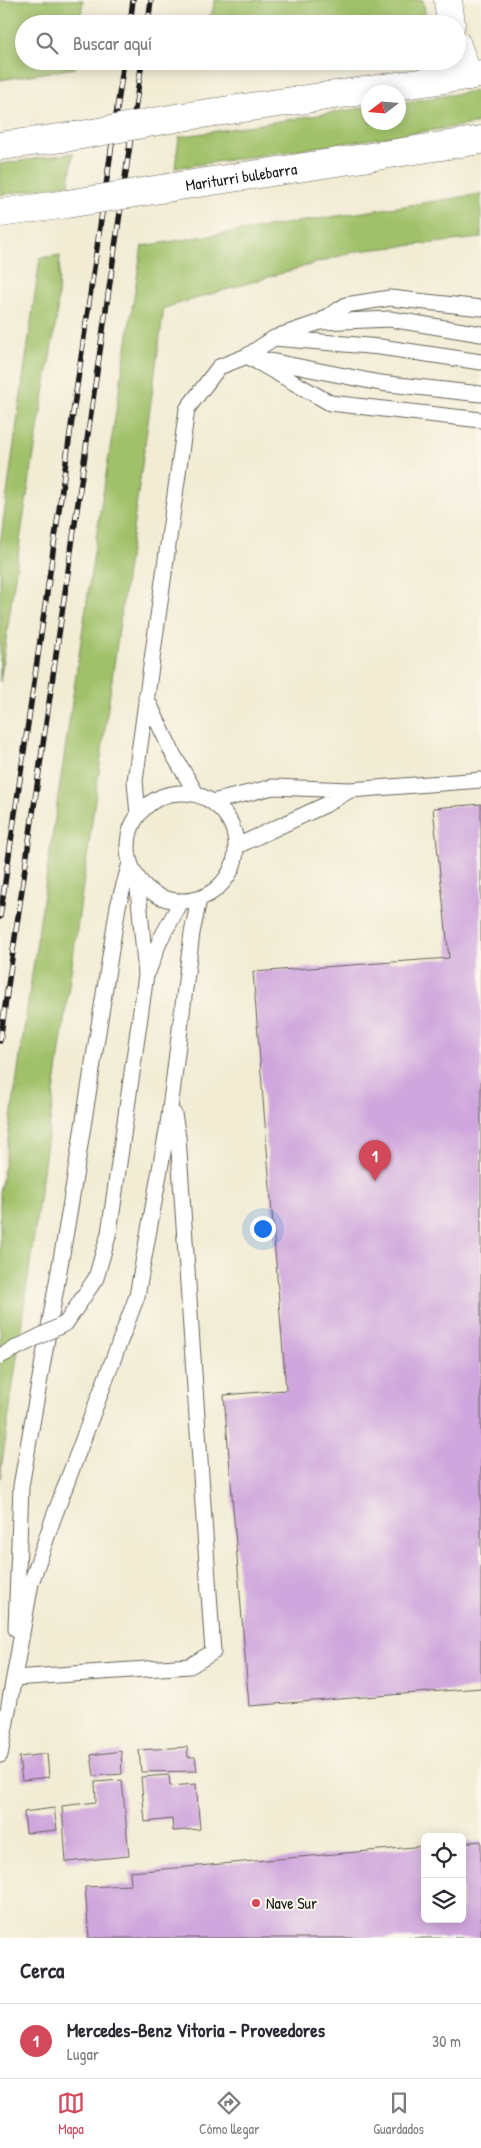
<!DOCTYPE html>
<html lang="es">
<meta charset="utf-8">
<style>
:root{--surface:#fff;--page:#f2f2f3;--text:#2b2b33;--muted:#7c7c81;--line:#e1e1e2;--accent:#d1495b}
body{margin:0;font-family:"Patrick Hand",sans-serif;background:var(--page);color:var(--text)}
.controls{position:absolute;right:15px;bottom:15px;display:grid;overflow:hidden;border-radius:8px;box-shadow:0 2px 12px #0003}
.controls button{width:45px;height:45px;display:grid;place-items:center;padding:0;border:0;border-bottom:1px solid var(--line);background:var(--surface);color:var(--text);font:25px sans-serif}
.compass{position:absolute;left:361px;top:85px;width:45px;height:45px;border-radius:50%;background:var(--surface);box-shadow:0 2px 12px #0003;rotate:254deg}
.you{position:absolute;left:262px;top:1228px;width:18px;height:18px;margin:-12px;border:4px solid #fff;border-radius:50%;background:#1a73e8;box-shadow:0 0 0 8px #1a73e833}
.badge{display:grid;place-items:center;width:32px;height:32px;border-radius:50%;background:var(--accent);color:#fff;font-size:16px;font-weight:700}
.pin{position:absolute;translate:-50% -41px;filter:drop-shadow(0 1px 2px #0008)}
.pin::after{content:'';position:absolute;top:26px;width:18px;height:15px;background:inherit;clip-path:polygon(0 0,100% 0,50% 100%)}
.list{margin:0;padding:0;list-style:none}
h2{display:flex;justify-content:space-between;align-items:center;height:65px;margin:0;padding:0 20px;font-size:21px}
h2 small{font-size:16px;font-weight:400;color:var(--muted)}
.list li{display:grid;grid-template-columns:32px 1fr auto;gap:15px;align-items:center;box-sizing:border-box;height:75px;padding:0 20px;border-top:1px solid var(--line)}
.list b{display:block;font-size:19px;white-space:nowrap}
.list p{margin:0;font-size:16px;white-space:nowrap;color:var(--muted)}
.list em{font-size:16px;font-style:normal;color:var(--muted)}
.icon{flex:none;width:28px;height:28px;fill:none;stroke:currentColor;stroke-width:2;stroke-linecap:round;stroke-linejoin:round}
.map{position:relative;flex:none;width:481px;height:1938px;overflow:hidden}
.search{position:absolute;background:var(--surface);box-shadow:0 2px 12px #0003;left:15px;right:15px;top:15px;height:55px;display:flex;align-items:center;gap:12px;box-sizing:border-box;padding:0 18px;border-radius:28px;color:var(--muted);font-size:19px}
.sheet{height:140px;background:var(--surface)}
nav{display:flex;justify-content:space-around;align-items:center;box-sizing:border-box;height:70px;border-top:1px solid var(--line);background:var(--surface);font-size:14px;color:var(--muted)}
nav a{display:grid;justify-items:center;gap:2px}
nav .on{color:var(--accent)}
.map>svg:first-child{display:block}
.green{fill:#a0c169;stroke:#5e6e42}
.building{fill:#cfa6dd}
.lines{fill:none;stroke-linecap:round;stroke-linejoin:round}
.service-casing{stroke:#67655c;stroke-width:17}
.minor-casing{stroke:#67655c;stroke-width:29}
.secondary-casing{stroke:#67655c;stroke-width:29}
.service{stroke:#fff;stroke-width:15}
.minor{stroke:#fff;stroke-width:28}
.secondary{stroke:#fff;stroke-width:28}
.rail-casing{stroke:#1c1c1c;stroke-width:5.5}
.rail{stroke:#fbf7ec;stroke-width:4;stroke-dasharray:11;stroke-linecap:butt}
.service-bridge-casing{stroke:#67655c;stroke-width:17;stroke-linecap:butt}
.secondary-bridge-casing{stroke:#67655c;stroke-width:29;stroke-linecap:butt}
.service-bridge{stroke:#fff;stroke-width:15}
.secondary-bridge{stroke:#fff;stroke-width:28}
.poi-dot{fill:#d1495b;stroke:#fbf7ec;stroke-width:2}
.labels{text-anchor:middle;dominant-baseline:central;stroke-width:4;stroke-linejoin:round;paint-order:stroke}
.street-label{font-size:16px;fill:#1c1c1c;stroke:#fbf7ec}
.poi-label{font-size:16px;fill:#1c1c1c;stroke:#fbf7ec;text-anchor:start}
</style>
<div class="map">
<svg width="481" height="1938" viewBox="0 0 481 1938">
<rect width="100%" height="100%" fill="#fbf7ec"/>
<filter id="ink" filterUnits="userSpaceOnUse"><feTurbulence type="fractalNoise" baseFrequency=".02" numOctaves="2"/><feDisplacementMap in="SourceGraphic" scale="10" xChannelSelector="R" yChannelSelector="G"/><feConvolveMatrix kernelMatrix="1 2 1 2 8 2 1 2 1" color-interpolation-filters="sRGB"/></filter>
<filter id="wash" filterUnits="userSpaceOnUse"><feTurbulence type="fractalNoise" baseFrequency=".0096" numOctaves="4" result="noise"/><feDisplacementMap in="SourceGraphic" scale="20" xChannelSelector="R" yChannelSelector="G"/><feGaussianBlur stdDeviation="1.12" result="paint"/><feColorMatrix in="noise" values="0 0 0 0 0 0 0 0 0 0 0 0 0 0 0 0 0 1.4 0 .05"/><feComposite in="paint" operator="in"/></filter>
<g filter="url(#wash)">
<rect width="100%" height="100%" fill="#f2ecd4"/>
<path class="green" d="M0,0H83L80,24H24V61H76L75,68L0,80Z
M214,0H423L426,18L384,24H205L213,10Z
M481,90V123L175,168L179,137L368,107V122H398L399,103Z
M73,153L69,184L0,195V164Z
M481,194V238L357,251L164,308L0,1478V1193L98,525L142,246Z
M60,255L57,315L23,520L0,682V544L40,258Z"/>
<g id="blocks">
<path class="building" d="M481,804V1688L249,1706L224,1395L286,1390L253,972L449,958L433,808Z
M187,1747L188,1757H195L197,1771L141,1772L139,1750Z
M121,1751L122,1774L94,1776L91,1755Z
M47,1754L49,1777L22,1780L19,1757Z
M169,1775L170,1786L196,1784L200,1829L173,1831L172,1819L145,1822L141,1777Z
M122,1780L129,1856L66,1862L62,1806L96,1802L95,1782Z
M54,1808L57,1830L26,1833L24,1812Z
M481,1841V1938H89L85,1887L131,1885L130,1872L425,1846V1919H462V1843Z"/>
</g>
</g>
<g filter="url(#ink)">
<use href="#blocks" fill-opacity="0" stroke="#67655c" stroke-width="1"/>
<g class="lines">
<g class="service-casing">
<path id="service" d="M321,321L346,305L390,298L481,308
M279,336L320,322L390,319L481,334
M247,356L330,403L481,420
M260,359L380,383L481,394
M146,697L173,754L197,795
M128 847a54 54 0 1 1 108 0a54 54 0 1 1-108 0Z
M212,802L273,787L350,790L481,780
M138,815L135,781L187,409L219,367L247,356L274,338L380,347L481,362
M237,846L325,805L350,790
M148,972L160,940L181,902
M109,1233L146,975L137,878
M16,1629L21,1486L69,1214L118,906L130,863
M14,1678L190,1666L213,1652L178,1137L174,1114
M0,1755L31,1583L53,1519L137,1296L168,1125L192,933L199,899"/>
</g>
<g class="minor-casing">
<path id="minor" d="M448,0L451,24
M457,45L468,76"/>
</g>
<g class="secondary-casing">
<g id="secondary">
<path d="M181,117L481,74"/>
<path d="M0,146L76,136"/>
<path id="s1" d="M173,187L481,140"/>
<path d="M0,213L67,204"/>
</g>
</g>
<use href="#service" class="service"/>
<use href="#minor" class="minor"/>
<use href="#secondary" class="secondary"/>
<g class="rail-casing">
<path id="rail" d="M130,24L133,0
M148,24L151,0
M0,917L124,61
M0,1041L142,61"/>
</g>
<use href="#rail" class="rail"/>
<g class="service-bridge-casing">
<path id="service-bridge" d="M0,1356L66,1323L96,1278L109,1233"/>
</g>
<g class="secondary-bridge-casing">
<path id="secondary-bridge" d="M76,136L181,117
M67,204L173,187"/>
</g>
<use href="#service-bridge" class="service-bridge"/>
<use href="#secondary-bridge" class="secondary-bridge"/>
</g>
</g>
<circle class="poi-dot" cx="256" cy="1903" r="5"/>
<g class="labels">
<g class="street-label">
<text stroke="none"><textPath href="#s1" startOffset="69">Mariturri bulebarra</textPath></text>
</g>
<g class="poi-label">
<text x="266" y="1903">Nave Sur</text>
</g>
</g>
</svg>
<div class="controls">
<button><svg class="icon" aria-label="locate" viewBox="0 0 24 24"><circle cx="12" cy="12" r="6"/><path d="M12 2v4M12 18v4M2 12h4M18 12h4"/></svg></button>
<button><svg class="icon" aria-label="layers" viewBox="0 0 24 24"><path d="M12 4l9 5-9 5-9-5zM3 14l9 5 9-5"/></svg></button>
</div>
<svg class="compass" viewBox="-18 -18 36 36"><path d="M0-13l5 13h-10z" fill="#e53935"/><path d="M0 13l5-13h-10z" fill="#7c7c81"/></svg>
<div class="you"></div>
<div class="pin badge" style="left:375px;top:1181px">1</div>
<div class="search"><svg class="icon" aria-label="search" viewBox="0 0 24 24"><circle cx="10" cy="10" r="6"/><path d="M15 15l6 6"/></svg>Buscar aquí</div>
</div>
<section class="sheet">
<h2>Cerca<small></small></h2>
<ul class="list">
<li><span class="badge">1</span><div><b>Mercedes-Benz Vitoria - Proveedores</b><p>Lugar</p></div><em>30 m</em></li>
</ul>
</section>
<nav>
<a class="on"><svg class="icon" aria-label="map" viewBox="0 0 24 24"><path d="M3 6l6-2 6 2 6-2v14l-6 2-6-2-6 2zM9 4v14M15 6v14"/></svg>Mapa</a>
<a><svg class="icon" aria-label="directions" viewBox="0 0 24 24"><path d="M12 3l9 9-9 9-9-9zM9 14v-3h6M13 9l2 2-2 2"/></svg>Cómo llegar</a>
<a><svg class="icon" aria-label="saved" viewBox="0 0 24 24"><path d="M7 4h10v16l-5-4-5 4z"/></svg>Guardados</a>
</nav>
